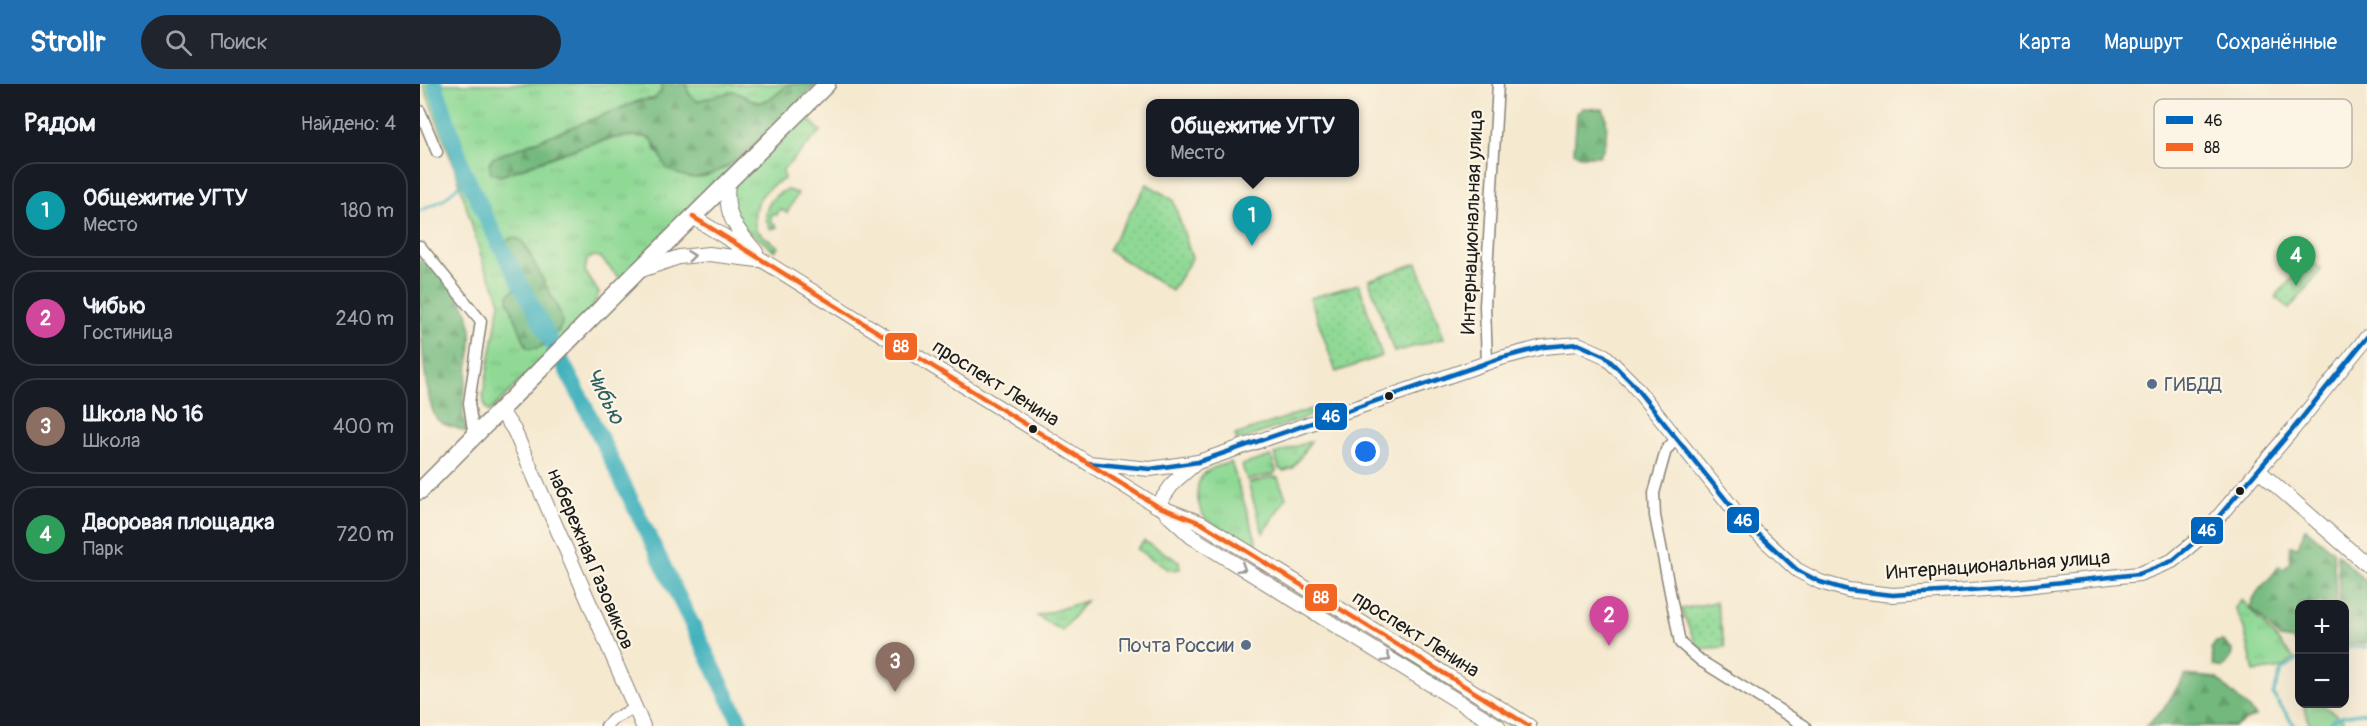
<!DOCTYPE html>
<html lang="ru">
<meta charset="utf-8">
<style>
:root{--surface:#171b24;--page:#20242c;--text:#f1f3f6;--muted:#9ea1a6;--line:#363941;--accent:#1f6fb2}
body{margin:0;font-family:Pangolin,sans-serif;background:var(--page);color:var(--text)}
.controls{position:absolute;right:18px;bottom:18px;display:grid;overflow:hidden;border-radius:12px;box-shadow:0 6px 24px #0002}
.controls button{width:54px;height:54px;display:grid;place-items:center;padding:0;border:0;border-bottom:2px solid var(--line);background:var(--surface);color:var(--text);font:30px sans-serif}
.you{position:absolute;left:946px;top:368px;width:21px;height:21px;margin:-15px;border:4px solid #fff;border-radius:50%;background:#1a73e8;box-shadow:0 0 0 9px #1a73e833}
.badge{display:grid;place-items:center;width:39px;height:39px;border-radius:50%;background:var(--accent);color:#fff;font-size:20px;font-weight:700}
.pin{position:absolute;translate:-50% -50px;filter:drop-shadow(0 2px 3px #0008)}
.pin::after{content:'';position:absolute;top:32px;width:21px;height:18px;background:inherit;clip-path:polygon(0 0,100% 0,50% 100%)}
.popup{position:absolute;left:726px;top:15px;width:213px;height:78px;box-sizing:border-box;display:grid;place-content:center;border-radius:12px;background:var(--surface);filter:drop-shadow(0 2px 4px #0005);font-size:20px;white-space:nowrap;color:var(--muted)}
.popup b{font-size:22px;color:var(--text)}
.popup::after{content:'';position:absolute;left:50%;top:100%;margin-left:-12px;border:12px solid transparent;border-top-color:var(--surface)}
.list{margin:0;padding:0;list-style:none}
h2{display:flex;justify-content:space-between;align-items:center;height:78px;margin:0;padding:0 24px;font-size:26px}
h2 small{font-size:20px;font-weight:400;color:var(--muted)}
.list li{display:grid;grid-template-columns:39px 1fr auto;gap:18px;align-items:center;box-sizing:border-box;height:96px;margin:0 12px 12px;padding:0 12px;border:2px solid var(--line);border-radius:24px}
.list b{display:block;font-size:22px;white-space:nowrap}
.list p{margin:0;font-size:20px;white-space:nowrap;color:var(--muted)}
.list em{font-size:20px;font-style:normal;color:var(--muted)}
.icon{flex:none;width:33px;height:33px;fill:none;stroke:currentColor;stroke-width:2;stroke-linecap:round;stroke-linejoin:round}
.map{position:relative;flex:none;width:1947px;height:642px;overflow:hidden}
header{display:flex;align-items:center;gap:36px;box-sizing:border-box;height:84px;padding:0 30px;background:var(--accent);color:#fff}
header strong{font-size:28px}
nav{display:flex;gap:33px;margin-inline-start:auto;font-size:21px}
.search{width:420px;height:54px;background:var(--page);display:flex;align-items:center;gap:15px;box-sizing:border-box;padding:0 21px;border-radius:33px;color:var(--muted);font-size:22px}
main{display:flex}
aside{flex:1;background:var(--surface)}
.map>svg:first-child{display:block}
.grass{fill:url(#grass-tufts);stroke:#567a58;stroke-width:1.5;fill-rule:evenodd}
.forest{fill:url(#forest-firs);stroke:#486a4d;stroke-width:1.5}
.park{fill:url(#park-dots);stroke:#567a58;stroke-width:1.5}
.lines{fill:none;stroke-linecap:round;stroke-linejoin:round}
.stream{stroke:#43b2bd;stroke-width:3}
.river{stroke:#43b2bd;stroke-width:16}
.street-casing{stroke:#888276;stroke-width:13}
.secondary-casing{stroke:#888276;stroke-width:16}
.primary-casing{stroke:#888276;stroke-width:19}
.street{stroke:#fff;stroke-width:10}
.secondary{stroke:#fff;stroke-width:14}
.primary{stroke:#fff;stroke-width:16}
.bus-1-casing{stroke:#fcf5e5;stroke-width:9}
.bus-2-casing{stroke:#fcf5e5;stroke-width:9}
.bus-1{stroke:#0065bd;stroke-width:4.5}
.bus-2{stroke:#f26522;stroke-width:4.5}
.oneway{stroke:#999}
.service-dot{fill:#5c6f8a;stroke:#fcf5e5;stroke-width:2}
.bus-dot{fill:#1c1c1c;stroke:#fcf5e5;stroke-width:2}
.labels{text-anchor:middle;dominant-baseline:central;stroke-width:4.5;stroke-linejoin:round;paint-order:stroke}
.street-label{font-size:20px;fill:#1c1c1c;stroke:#fcf5e5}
.service-label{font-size:20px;fill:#4e5e75;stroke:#fcf5e5;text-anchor:start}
.water-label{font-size:21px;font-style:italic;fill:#2e6064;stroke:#fcf5e5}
.key{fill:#fcf5e5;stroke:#b9b4a9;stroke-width:1.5}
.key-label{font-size:16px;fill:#1c1c1c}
.line-badge{stroke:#fcf5e5;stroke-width:2}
.badge-label{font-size:16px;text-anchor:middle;font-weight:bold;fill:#fff}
</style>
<header>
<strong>Strollr</strong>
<div class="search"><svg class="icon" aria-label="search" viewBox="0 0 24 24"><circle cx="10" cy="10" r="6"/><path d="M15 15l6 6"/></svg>Поиск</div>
<nav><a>Карта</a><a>Маршрут</a><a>Сохранённые</a></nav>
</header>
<main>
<aside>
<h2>Рядом<small>Найдено: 4</small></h2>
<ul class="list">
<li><span class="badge" style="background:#0f9aa8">1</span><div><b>Общежитие УГТУ</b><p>Место</p></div><em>180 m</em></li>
<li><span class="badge" style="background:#d1479c">2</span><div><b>Чибью</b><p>Гостиница</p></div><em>240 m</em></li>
<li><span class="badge" style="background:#8d6e63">3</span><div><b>Школа № 16</b><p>Школа</p></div><em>400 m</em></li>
<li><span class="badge" style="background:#2e9e5b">4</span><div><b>Дворовая площадка</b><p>Парк</p></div><em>720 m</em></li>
</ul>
</aside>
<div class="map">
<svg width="1947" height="642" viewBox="0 0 1947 642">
<defs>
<pattern id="grass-tufts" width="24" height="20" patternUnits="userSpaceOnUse" patternTransform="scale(1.5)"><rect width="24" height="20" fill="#8fd995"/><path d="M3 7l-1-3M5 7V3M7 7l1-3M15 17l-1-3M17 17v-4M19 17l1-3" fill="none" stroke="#7bba80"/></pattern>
<pattern id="forest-firs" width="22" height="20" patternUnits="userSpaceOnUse" patternTransform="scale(1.5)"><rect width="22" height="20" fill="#73b97e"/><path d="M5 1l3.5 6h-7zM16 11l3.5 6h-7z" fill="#639e6c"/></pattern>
<pattern id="park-dots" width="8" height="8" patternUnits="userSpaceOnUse" patternTransform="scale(1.5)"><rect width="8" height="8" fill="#8fd995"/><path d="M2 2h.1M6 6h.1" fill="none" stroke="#7bba80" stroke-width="1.8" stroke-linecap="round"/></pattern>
</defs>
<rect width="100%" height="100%" fill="#fcf5e5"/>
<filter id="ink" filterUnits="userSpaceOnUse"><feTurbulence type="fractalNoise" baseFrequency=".0167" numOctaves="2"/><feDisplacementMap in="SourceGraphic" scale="12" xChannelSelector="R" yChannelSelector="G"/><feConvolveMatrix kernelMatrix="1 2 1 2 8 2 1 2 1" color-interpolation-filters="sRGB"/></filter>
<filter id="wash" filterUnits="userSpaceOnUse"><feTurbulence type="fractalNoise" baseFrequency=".008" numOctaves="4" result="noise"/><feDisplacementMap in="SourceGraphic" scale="24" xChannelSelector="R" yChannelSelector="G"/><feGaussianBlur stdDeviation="1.35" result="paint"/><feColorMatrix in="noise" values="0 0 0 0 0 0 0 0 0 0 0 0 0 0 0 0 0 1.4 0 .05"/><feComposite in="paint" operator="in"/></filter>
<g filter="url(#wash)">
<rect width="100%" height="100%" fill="#f5e9d0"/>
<path class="grass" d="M3,0H242V7L234,15L221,16L73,74L71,88L80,92C116,82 197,41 232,55L237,69L287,91L305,84L335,61L201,193H198L180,173L174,172L167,176L165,187L179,209L171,227L69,328L65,324L63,311L80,219L76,205L64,182L37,91ZM105,161L140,229L142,240L138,248L88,211L102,198L101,191L86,164Z
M266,0H369L352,14L339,19C319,9 298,10 277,17L269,10Z
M385,32L401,47L363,86L364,95C342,105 330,121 336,146L358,163L355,167L319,140L309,108L317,97L363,56Z
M367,106L378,109L367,129L362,126H359L357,131L351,130V137L357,143L351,145C339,130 350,111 367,106Z
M897,323L900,325L899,329L817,357L815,351Z
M891,357L873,384L864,387L859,385L855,370Z
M851,372L856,387L854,390L827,396L822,381Z
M811,378L837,459L835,463L787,436C777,425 773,401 784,390C790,383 803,381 811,378Z
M853,393L858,394L866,414L843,449L828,399Z
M724,457L759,477L760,485L749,486L717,465Z
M1822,516L1874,575L1862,584L1834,588L1824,544L1815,524Z
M666,517L642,547L617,532Z
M929,537L1100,642H1089L926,542Z
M1884,620H1901L1923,635L1924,642H1890Z"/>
<path class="forest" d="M242,0H266L269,10L277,17L313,7L339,19L352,14L369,0H397C368,28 315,92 273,94C265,94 254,88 247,85L232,55C196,41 116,81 80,92L71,89L69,80L73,74L222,16L234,15L241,7Z
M1163,24L1183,25C1189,36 1187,62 1179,72H1159L1154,68L1157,29Z
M91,154L100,155L105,161L140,229L142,240C135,253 124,268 107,264L88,216V211L102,198L101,191L86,163L87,157Z
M0,174C17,188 37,205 46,226C60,259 42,294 43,328C43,335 46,343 48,350C38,341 25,345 16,334C0,305 0,213 0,174Z
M1885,444L1913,467L1917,520H1880L1879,562L1873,556L1860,554L1830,523C1836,503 1849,499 1859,482L1864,485L1870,479V462L1878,463Z
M1917,470L1947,498V559L1925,561L1924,520H1920Z
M1803,557L1812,566L1811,574L1803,584L1794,582L1791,565L1796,558Z
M1765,591L1796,594L1836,632L1814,642H1726L1743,626Z"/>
<path class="park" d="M727,100L753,116L772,174L752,207L688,166Z
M1888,176L1902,185L1869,225L1855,213Z
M997,179L1024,254L974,268L949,196Z
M939,200L962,272L916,288L890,214Z
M1296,518L1305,563L1278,565L1261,525Z"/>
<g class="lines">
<path class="stream" d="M0,127L23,116L37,103L50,98
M1924,564L1947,563
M1856,615L1853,611L1861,587L1880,574
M1858,618L1875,642
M1911,642V636L1924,631L1947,628"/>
<path class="river" d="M15,0L44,87L75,152L159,310L322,642"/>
</g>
</g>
<g filter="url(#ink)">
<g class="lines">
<g class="street-casing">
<path id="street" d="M0,27L17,68
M0,162L61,237L49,319L54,353
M1067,278L1065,222L1078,0
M1257,354L1246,366L1234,409L1235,432L1260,559L1281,577L1385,642
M186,642L193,635L215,624"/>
</g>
<g class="secondary-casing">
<path id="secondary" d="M308,98C304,132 315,143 336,168
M273,133L737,422L781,439L1109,642
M219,187L259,173L289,170L338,176
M80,326L94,346L223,642
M668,379L730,385L778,378L1081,274L1123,263L1158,260L1185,272L1211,298L1319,432L1377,486L1400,498L1428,506L1473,511L1596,503L1719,490L1752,477L1783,451L1873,345L1947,253
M1838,386L1947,481
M737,422L754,398L776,379
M746,429L772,453L1078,642"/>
</g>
<g class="primary-casing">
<path id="primary" d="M0,407L216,189L407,0"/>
</g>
<use href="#street" class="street"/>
<use href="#secondary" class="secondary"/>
<use href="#primary" class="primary"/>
<g class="bus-1-casing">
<path id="bus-1" d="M668,379L730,385L778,378L1081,274L1123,263L1158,260L1185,272L1211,298L1319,432L1377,486L1400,498L1428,506L1473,511L1596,503L1719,490L1752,477L1783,451L1873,345L1947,253"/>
</g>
<g class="bus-2-casing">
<path id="bus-2" d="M273,133L737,422L781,439L1109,642"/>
</g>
<use href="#bus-1" class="bus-1"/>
<use href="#bus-2" class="bus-2"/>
</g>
<defs><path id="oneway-chevron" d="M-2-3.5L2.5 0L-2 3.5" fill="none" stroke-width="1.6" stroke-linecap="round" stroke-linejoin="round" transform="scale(1.5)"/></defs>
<g class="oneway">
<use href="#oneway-chevron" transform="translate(271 172) rotate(-6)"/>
<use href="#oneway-chevron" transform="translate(822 484) rotate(32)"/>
<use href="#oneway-chevron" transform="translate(967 574) rotate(32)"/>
</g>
</g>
<g class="service-dot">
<circle cx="1732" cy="300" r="6"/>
<circle cx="826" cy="561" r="6"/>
</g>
<g class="bus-dot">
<circle cx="969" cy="312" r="5"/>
<circle cx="613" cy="345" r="5"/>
<circle cx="1820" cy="407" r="5"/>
</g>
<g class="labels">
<g class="street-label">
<text transform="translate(1052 138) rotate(-88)">Интернациональная улица</text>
<text transform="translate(576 299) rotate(32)">проспект Ленина</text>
<text transform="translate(171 475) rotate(67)">набережная Газовиков</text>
<text transform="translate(1578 481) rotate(-4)">Интернациональная улица</text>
<text transform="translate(996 550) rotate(32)">проспект Ленина</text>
</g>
<g class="service-label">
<text x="1744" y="300">ГИБДД</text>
<text x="814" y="561" text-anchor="end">Почта России</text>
</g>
<g class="water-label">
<text transform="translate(185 312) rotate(63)">Чибью</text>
</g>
</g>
<rect x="1734" y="15" width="198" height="69" rx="9" class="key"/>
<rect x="1746" y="32" width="27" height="8" fill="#0065bd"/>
<rect x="1746" y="59" width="27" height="8" fill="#f26522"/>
<g class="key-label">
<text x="1784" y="42">46</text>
<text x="1784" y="69">88</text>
</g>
<g class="line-badge">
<rect x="464" y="248" width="34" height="29" rx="6" fill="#f26522"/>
<rect x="894" y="318" width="34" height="29" rx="6" fill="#0065bd"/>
<rect x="1306" y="422" width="34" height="28" rx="6" fill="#0065bd"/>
<rect x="1770" y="432" width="34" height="29" rx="6" fill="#0065bd"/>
<rect x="884" y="499" width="34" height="29" rx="6" fill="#f26522"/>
</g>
<g class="badge-label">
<text x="481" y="268">88</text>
<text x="911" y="338">46</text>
<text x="1323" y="442">46</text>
<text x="1787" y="452">46</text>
<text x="901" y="519">88</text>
</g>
</svg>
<div class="controls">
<button>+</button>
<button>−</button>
</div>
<div class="you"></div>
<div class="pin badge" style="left:832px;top:162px;background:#0f9aa8">1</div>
<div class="popup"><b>Общежитие УГТУ</b>Место</div>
<div class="pin badge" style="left:1189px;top:562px;background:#d1479c">2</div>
<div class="pin badge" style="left:475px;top:608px;background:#8d6e63">3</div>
<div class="pin badge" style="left:1876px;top:202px;background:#2e9e5b">4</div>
</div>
</main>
